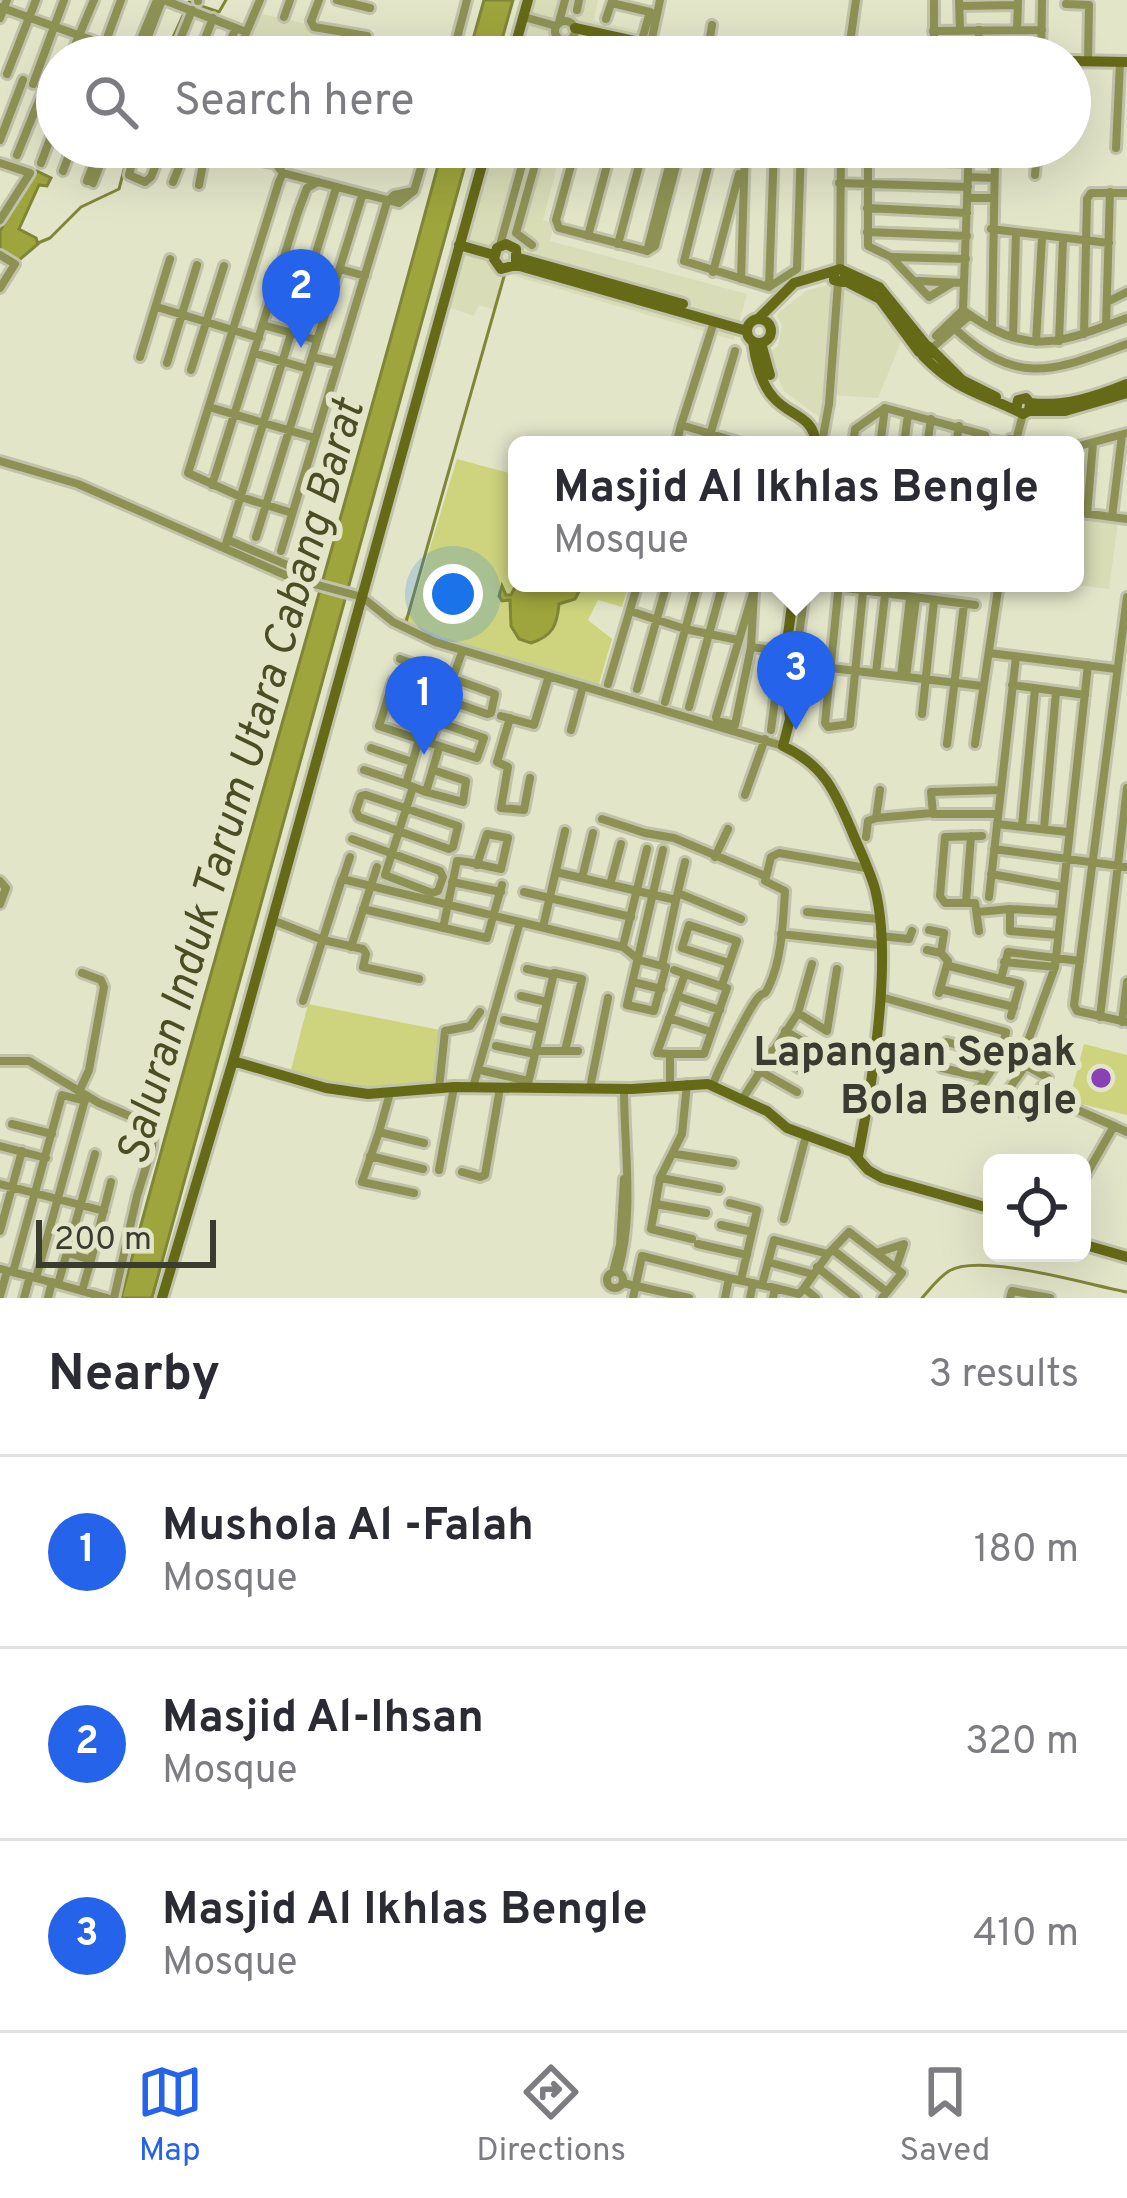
<!DOCTYPE html>
<style>
:root{--surface:#fff;--page:#f7f7f7;--text:#2b2b33;--muted:#7c7c81;--line:#e1e1e2;--accent:#2563eb}
body{margin:0;font-family:Overpass,sans-serif;background:var(--page);color:var(--text)}
.controls{position:absolute;right:36px;bottom:36px;display:grid;overflow:hidden;border-radius:18px;box-shadow:0 12px 48px #0002}
.controls button{width:108px;height:108px;display:grid;place-items:center;padding:0;border:0;border-bottom:3px solid var(--line);background:var(--surface);color:var(--text);font:60px sans-serif}
.scale{position:absolute;left:36px;bottom:30px;width:180px;box-sizing:border-box;padding-left:12px;border:6px solid #3a3c30;border-top:0;font-size:33px;line-height:42px;white-space:nowrap;color:#3a3c30;-webkit-text-stroke:9px #e2e5c8;paint-order:stroke}
.you{position:absolute;left:453px;top:594px;width:42px;height:42px;margin:-30px;border:9px solid #fff;border-radius:50%;background:#1a73e8;box-shadow:0 0 0 18px #1a73e833}
.badge{display:grid;place-items:center;width:78px;height:78px;border-radius:50%;background:var(--accent);color:#fff;font-size:39px;font-weight:700}
.pin{position:absolute;translate:-50% -99px;filter:drop-shadow(0 3px 6px #0008)}
.pin::after{content:'';position:absolute;top:63px;width:42px;height:36px;background:inherit;clip-path:polygon(0 0,100% 0,50% 100%)}
.popup{position:absolute;left:508px;top:436px;width:576px;height:156px;box-sizing:border-box;display:grid;place-content:center;border-radius:18px;background:var(--surface);filter:drop-shadow(0 3px 9px #0005);font-size:39px;white-space:nowrap;color:var(--muted)}
.popup b{font-size:45px;color:var(--text)}
.popup::after{content:'';position:absolute;left:50%;top:100%;margin-left:-24px;border:24px solid transparent;border-top-color:var(--surface)}
.list{margin:0;padding:0;list-style:none}
h2{display:flex;justify-content:space-between;align-items:center;height:156px;margin:0;padding:0 48px;font-size:51px}
h2 small{font-size:39px;font-weight:400;color:var(--muted)}
.list li{display:grid;grid-template-columns:78px 1fr auto;gap:36px;align-items:center;box-sizing:border-box;height:192px;padding:0 48px;border-top:3px solid var(--line)}
.list b{display:block;font-size:45px;white-space:nowrap}
.list p{margin:0;font-size:39px;white-space:nowrap;color:var(--muted)}
.list em{font-size:39px;font-style:normal;color:var(--muted)}
.icon{flex:none;width:66px;height:66px;fill:none;stroke:currentColor;stroke-width:2;stroke-linecap:round;stroke-linejoin:round}
.map{position:relative;flex:none;width:1127px;height:1298px;overflow:hidden}
.search{position:absolute;background:var(--surface);box-shadow:0 12px 48px #0002;left:36px;right:36px;top:36px;height:132px;display:flex;align-items:center;gap:30px;box-sizing:border-box;padding:0 42px;border-radius:66px;color:var(--muted);font-size:45px}
.sheet{height:732px;background:var(--surface)}
nav{display:flex;justify-content:space-around;align-items:center;box-sizing:border-box;height:168px;border-top:3px solid var(--line);background:var(--surface);font-size:33px;color:var(--muted)}
nav a{display:grid;justify-items:center;gap:6px}
nav .on{color:var(--accent)}
.map>svg:first-child{display:block}
</style>
<div class="map">
<svg width="1127" height="1298" viewBox="0 0 1127 1298">
<rect width="100%" height="100%" fill="#e2e5c8"/>
<path fill="#d8dcb7" d="M524,0H598L594,21L640,31L635,57H508Z
M258,13L372,39L371,57H263L265,49L246,40Z
M483,147H562L543,220L554,224L550,241L747,294L734,340L505,273L495,310L479,305L474,316L440,304Z
M828,285L832,292L822,427L818,416L784,391L767,354L778,346L782,326L777,315L781,311L806,291Z
M848,285L874,299L903,337L878,398L832,395L840,288Z
M1075,515L1118,521L1109,589L1060,583H1075Z"/>
<path fill="#cdd47d" d="M457,459L517,475V583H629L622,607L598,600L588,620L612,639L598,687L464,648L400,622L411,610Z
M308,1004L445,1031L437,1082L430,1083V1089L368,1094L290,1074Z
M1084,1044L1127,1055V1115L1069,1101Z"/>
<path fill="#9ea53c" stroke="#808638" stroke-width="3" d="M484,0H513L497,57H468Z
M443,147H470L152,1298H121C225,913 340,532 443,147Z
M37,171L51,178L47,186L39,185L19,229L36,238L38,244L18,261L0,251V231Z
M517,583H583V584L575,599L559,604C557,625 553,636 531,643L519,639L511,626L510,600L502,601L499,596L502,586L506,595H511Z"/>
<g fill="none" stroke-linecap="round" stroke-linejoin="round">
<path stroke="#808638" stroke-width="3" d="M164,57L189,2L219,12L226,0
M561,57V55
M38,243L50,238L81,207L119,189L130,147
M406,622L505,273
M922,1298C930,1289 939,1277 949,1271C979,1252 1089,1285 1127,1292"/>
<g stroke="#c0c3aa" stroke-width="14">
<path id="street" d="M164,0L246,32
M319,0L311,21L314,27L367,36
M337,0L370,8
M934,0V57
M959,0L960,30
M198,1V0
M612,3L650,12
M1066,4L1089,5L1088,61
M960,6L1017,5
M0,7L139,57
M577,10L579,0
M284,17L290,0
M524,17L556,26
M0,18L7,0
M606,19L612,1
M555 31a10 10 0 1 1 20 0a10 10 0 1 1-20 0Z
M559,22L565,0
M979,30V57
M1017,30L1018,1
M933,31L1042,30
M907,43L908,57
M134,56L157,0
M70,57L94,0
M100,57L121,0
M140,57L162,0
M173,57L192,10
M198,57L213,18
M223,57L236,28
M249,57L253,46L243,40L260,0
M452,57L467,0
M551,57L556,36
M637,57L650,12
M648,57L660,0
M707,57L712,25
M848,57L856,0
M1041,57L1042,0
M7,74L36,0
M33,84L64,0
M41,87L57,93
M0,140L23,80
M136,147L129,175L145,182L151,177L163,147
M576,147L556,220L559,228L647,251
M713,147L684,261L769,287L797,269L801,147
M773,147L801,150
M868,147V246L891,257L929,297L952,283
M969,147L963,310C1027,358 1060,343 1127,318
M1116,148L1120,63
M206,149L276,164L283,173
M17,155L44,88
M867,158L968,162
M0,163L30,173L0,220
M41,163L57,120
M63,171L72,147
M1035,175L1037,147
M968,177L993,178
M87,181L100,147
M173,182L187,147
M93,183L107,147
M839,183L968,187
M199,185L206,148
M968,198H993
M867,208L967,213
M991,229L1109,243
M867,232L967,236
M588,236L612,147
M618,244L644,147
M500,245L527,147
M532,245L516,233L540,147
M647,251L655,246L681,147
M647,251L674,147
M0,255L15,264L0,288
M892,257L966,259
M340,269L365,276
M840,269L841,147
M713,272L739,174
M741,279L745,147
M918,281L964,283
M769,287L774,147
M1107,302L1127,292
M157,307L259,338
M714,322L681,425L748,445
M263,325L317,340
M992,325L995,157
M1106,326L1110,192
M954,328C1018,388 1053,371 1127,344
M1084,334L1087,199L1091,193H1127
M936,336L963,310
M1013,337L1016,232
M1059,341L1063,240
M1036,342L1042,237
M931,349L970,315
M254,353L308,369
M140,357L170,259
M312,357L338,363
M167,363L197,265
M191,370L224,266
M209,407L315,438
M1010,439L1016,440L1023,414
M822,442L829,404L838,283
M676,445L681,425
M707,445L735,351
M853,445L855,429L885,408L985,435L984,439L1019,445
M880,445L885,408
M904,445L908,414
M927,445L931,419
M956,445L959,426
M1075,447L1127,433
M0,461L78,484L292,578L362,597L393,622L435,642L783,746
M212,485L298,212L307,188L318,182
M1075,512L1127,519
M292,513L241,497L188,473L279,182L283,173L399,203L414,191L427,147
M1087,514L1093,443
M1112,517L1122,435
M256,537L362,196
M228,540L299,570
M225,547L336,188
M281,551L387,202L394,195L413,191
M839,583L825,723L828,727L850,724L863,592
M838,587L975,605
M754,592L751,647L735,725L717,721L716,717L756,583
M1127,597L1074,1005L1077,1011L1127,1022
M630,611L685,629L738,640
M751,647L781,651
M989,653L1116,669
M796,658L806,583
M400,659L495,694L491,713L487,714L393,681L386,704L484,738L477,758L430,743
M831,668L982,686
M876,673L885,595
M901,676L910,598
M906,677L916,599
M608,684L638,583
M1012,685L1085,695
M637,689L667,583
M665,702L698,583
M386,704L379,726L430,743L462,652
M689,707L723,583
M922,714L934,601
M501,716L534,725L549,676
M510,718L497,762L508,767L501,808L524,810L530,778
M571,730L583,686
M771,730L780,660
M419,740L406,784L426,792L439,748
M947,744L964,604
M975,744L999,583
M371,748L412,762
M364,770L406,784
M426,792L463,802L466,781L433,770
M366,795L458,826L453,847L449,849L359,817L356,811L361,796Z
M745,795L765,739
M998,814H933L931,792L1000,790
M876,818L932,813
M602,819L645,833L674,838L765,876
M997,824L1067,832
M1022,826L1035,689
M1044,828L1056,692
M866,837L868,821L876,818L880,790
M352,839L440,871L443,877L438,891L432,893L385,875L413,787
M994,849L1127,867
M715,857L728,829
M556,872L676,900L685,862
M991,874L1063,887
M343,878L350,857
M582,878L593,833
M0,881L6,888L0,904
M452,882L501,892
M610,885L621,844
M524,892L631,917
M678,893L741,919
M989,897L1016,657
M966,902L971,836
M363,909L487,938L502,885
M807,912L877,919
M978,912L1010,909
M272,920L323,940L363,949L366,954L363,967L419,979
M520,922L623,947L639,960L662,966L676,900
M543,927L565,831
M443,928L457,861C471,861 487,867 501,869L508,838L487,834L477,865
M929,930L944,933L941,953
M979,931L975,903H945L940,896L945,837L982,836
M781,934L879,945
M1057,935L1010,931V909L1059,912
M880,936L909,939L912,931
M623,946L647,849
M351,947L377,867
M927,950L941,953L948,961L939,993
M1004,962L1055,967
M662,966L666,967L654,1011L627,1005L663,850
M949,966L1020,984L1011,1016
M527,969L554,975
M1001,979L1008,952L1080,961
M633,982L661,989
M722,985L737,941L689,925L682,948L729,963
M940,989L1014,1007
M521,996L547,1002
M677,996L720,1010
M881,997L1006,1032L1000,1057L947,1042
M303,1001L342,879L520,922L473,1087
M798,1013L827,1031L837,969
M1100,1017L1127,788
M669,1018L711,1032
M504,1020L541,1028
M1122,1022L1127,982
M785,1031L821,1052
M496,1046L535,1054
M565,1051H578
M772,1051L799,1068
M1001,1051L1048,1078L1023,1113
M1024,1052L1055,967L1088,665
M670,1054H704L727,988L685,974
M0,1061H29L99,1103L153,1126L152,1148L137,1196L114,1298
M942,1068L985,1078
M758,1070L797,1092
M484,1071L528,1081
M687,1084L682,1134L660,1178L651,1229L692,1239
M670,1085V1054L657,1053L685,974L674,970
M713,1085C716,1073 749,1009 757,999C765,989 763,999 769,986C782,959 783,921 785,891L765,881L771,857L779,853L866,868
M439,1088L445,1031L470,1026L480,1012
M527,1088L554,973L582,979L565,1051H536
M590,1088L608,998
M79,1092L89,1070L104,987L101,980L82,973
M977,1092L1000,1057
M390,1093L379,1132L424,1143
M86,1096L36,1278L107,1298
M743,1098L798,1013L812,964
M1002,1099L1026,1065
M1055,1100L1114,1126
M12,1124L52,1134
M379,1132L362,1182L414,1193
M0,1146L46,1158
M676,1154L733,1163
M370,1156L423,1169
M439,1170L454,1087
M462,1172L480,1177L485,1175L500,1088
M661,1178L719,1189
M1082,1182L1114,1126L1127,1132
M0,1184L104,1211
M730,1203L757,1210L741,1280
M656,1204L706,1213
M784,1219L806,1136
M721,1225L752,1232
M0,1231L22,1151
M698,1244L747,1255
M833,1250L887,1292
M68,1253L91,1260L111,1182
M876,1253L904,1244L896,1268
M828,1254L849,1232L902,1273L882,1298
M768,1262L812,1274
M817,1267L856,1298
M0,1269L36,1278
M607 1280a8 8 0 1 1 16 0a8 8 0 1 1-16 0Z
M13,1272L62,1095L85,1101
M613,1272L620,1245L624,1179
M618,1272C635,1213 624,1150 624,1089
M623,1283L689,1298
M58,1284L95,1154
M762,1285L774,1240L828,1254L804,1288
M775,1288L799,1294L804,1288L816,1298
M82,1291L91,1260
M0,1296L7,1271
M24,1298L30,1276
M48,1298L52,1282
M633,1298L642,1256L729,1278
M725,1298L729,1278L775,1288L773,1298
M750,1298L753,1283
M1010,1298L1012,1291L1050,1298"/>
</g>
<g stroke="#c0c3aa" stroke-width="16">
<path id="secondary" d="M575,28L707,57
M512,57L528,0
M1070,61L1127,62
M459,245L494,255
M519,258L683,304
M516,265V249L506,244L497,248L494,259L501,269L516,265L747,331
M846,272L843,282L834,280V271L840,269L879,287L926,345
M845,281L880,299L919,352
M747 331a12 12 0 1 1 24 0a12 12 0 1 1-24 0Z
M758,319L794,283L834,271
M753,342C755,359 761,384 773,397C789,417 814,414 816,445
M761,343L770,375
M931,352L925,357L919,350L928,346L962,380L996,397
M923,356C959,393 982,393 1023,414L1029,411L1030,403L1026,398L1018,400L1016,410
M1030,403C1065,407 1095,397 1127,384
M1029,411H1065L1127,393
M795,583L784,664L790,719L783,746C823,765 834,789 851,829C859,849 869,868 875,889C893,959 872,1085 858,1156
M233,1061L326,1088L368,1094L454,1087L632,1089L708,1084L767,1111L787,1128L852,1152L868,1170L882,1178L992,1209
M1082,1244L1127,1257
M162,1298L233,1061L487,147"/>
</g>
<use href="#street" stroke="#8d9254" stroke-width="8"/>
<use href="#secondary" stroke="#656a17" stroke-width="10"/>
</g>
<circle fill="#8842b5" stroke="#e2e5c8" stroke-width="4.5" cx="1101" cy="1078" r="12"/>
<g text-anchor="middle" dominant-baseline="central" stroke-width="12" stroke-linejoin="round" paint-order="stroke">
<g font-size="42" font-weight="bold" fill="#3a3c30" stroke="#e2e5c8" text-anchor="end">
<text x="1077" y="1054">Lapangan Sepak<tspan x="1077" dy="48">Bola Bengle</tspan></text>
</g>
<g font-size="45" font-style="italic" fill="#4b4e24" stroke="#e2e5c8">
<text transform="translate(243 783) rotate(-74)">Saluran Induk Tarum Utara Cabang Barat</text>
</g>
</g>
</svg>
<div class="controls">
<button><svg class="icon" aria-label="locate" viewBox="0 0 24 24"><circle cx="12" cy="12" r="6"/><path d="M12 2v4M12 18v4M2 12h4M18 12h4"/></svg></button>
</div>
<div class="scale">200 m</div>
<div class="you"></div>
<div class="pin badge" style="left:424px;top:755px">1</div>
<div class="pin badge" style="left:301px;top:348px">2</div>
<div class="pin badge" style="left:796px;top:730px">3</div>
<div class="popup"><b>Masjid Al Ikhlas Bengle</b>Mosque</div>
<div class="search"><svg class="icon" aria-label="search" viewBox="0 0 24 24"><circle cx="10" cy="10" r="6"/><path d="M15 15l6 6"/></svg>Search here</div>
</div>
<section class="sheet">
<h2>Nearby<small>3 results</small></h2>
<ul class="list">
<li><span class="badge">1</span><div><b>Mushola Al -Falah</b><p>Mosque</p></div><em>180 m</em></li>
<li><span class="badge">2</span><div><b>Masjid Al-Ihsan</b><p>Mosque</p></div><em>320 m</em></li>
<li><span class="badge">3</span><div><b>Masjid Al Ikhlas Bengle</b><p>Mosque</p></div><em>410 m</em></li>
</ul>
</section>
<nav>
<a class="on"><svg class="icon" aria-label="map" viewBox="0 0 24 24"><path d="M3 6l6-2 6 2 6-2v14l-6 2-6-2-6 2zM9 4v14M15 6v14"/></svg>Map</a>
<a><svg class="icon" aria-label="directions" viewBox="0 0 24 24"><path d="M12 3l9 9-9 9-9-9zM9 14v-3h6M13 9l2 2-2 2"/></svg>Directions</a>
<a><svg class="icon" aria-label="saved" viewBox="0 0 24 24"><path d="M7 4h10v16l-5-4-5 4z"/></svg>Saved</a>
</nav>
